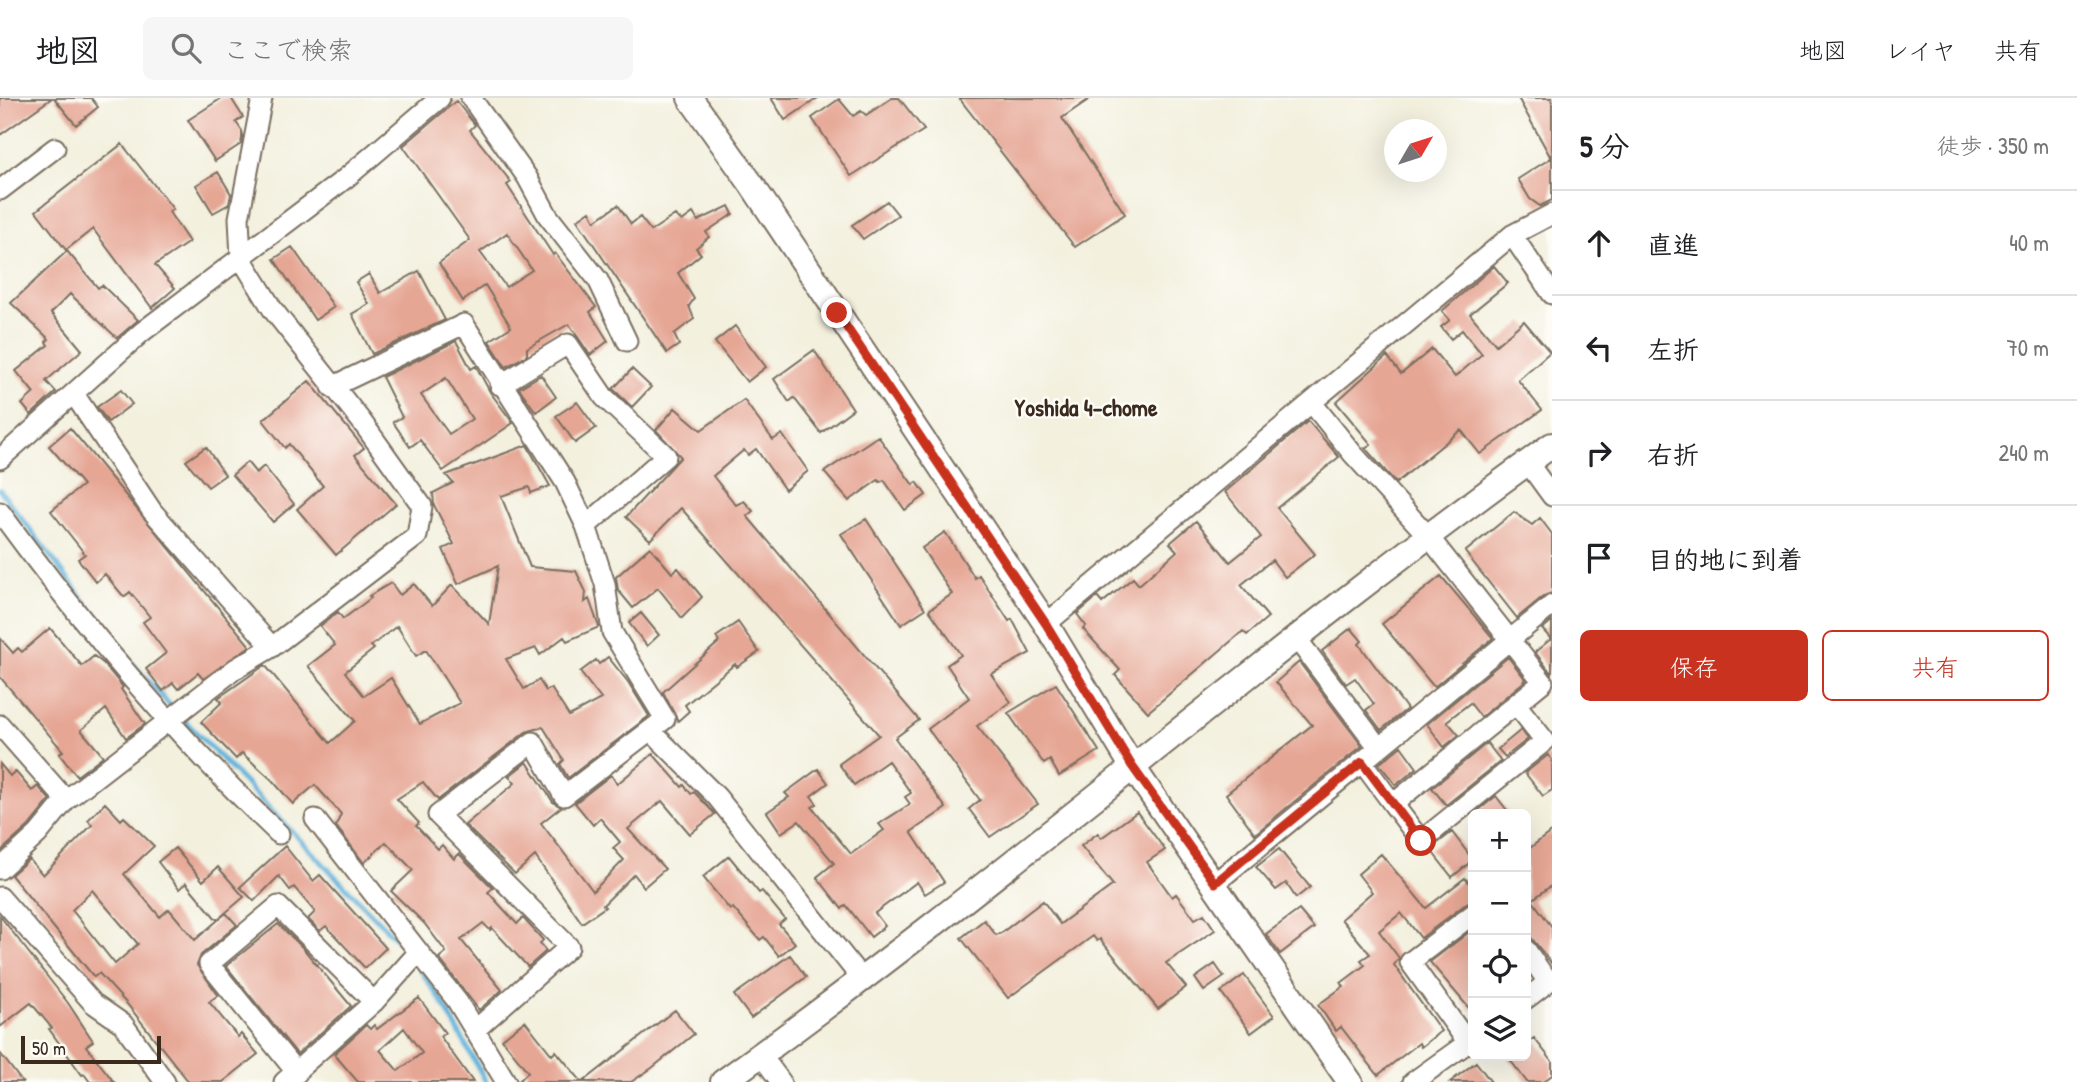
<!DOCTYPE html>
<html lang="ja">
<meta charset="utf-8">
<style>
:root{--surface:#fff;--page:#f6f6f6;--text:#202124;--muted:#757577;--line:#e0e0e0;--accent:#c8321e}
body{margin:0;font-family:"Patrick Hand","Klee One",sans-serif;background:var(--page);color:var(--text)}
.controls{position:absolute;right:21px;bottom:21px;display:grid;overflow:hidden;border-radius:10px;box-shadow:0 7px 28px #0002}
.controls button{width:63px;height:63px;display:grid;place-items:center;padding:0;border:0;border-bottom:2px solid var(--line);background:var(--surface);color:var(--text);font:35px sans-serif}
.compass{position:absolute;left:1384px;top:21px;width:63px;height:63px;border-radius:50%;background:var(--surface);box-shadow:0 7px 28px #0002;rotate:51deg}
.scale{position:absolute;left:21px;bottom:18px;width:140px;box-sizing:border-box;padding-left:7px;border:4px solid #3b2a1e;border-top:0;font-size:19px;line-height:24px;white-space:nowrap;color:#3b2a1e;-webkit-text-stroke:5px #fdfcf7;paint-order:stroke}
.stop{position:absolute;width:21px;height:21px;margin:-16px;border:5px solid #c8321e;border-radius:50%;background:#fff}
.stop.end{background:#c8321e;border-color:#fff;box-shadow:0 2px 7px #0008}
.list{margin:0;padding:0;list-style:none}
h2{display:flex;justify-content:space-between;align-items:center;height:91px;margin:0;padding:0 28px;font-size:30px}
h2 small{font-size:23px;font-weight:400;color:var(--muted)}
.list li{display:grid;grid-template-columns:46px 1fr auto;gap:21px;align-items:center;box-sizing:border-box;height:105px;padding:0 28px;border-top:2px solid var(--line)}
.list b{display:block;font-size:26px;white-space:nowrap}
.list em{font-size:23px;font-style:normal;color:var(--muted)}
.actions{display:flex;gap:14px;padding:21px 28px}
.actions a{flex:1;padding:16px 0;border:2px solid var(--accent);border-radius:10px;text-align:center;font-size:24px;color:var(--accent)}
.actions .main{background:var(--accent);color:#fff}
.icon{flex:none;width:38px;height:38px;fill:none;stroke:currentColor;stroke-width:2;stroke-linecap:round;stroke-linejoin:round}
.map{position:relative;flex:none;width:1552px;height:984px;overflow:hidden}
header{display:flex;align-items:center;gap:42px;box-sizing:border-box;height:98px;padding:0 35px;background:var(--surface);border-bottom:2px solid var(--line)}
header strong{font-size:33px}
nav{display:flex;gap:38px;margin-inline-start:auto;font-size:24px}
.search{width:490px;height:63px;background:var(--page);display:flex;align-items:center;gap:18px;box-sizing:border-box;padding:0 24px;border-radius:10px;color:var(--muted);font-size:26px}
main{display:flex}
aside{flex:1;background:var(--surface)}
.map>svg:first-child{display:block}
</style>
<header>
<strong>地図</strong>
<div class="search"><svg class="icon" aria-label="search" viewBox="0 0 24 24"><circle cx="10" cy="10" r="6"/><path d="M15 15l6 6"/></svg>ここで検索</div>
<nav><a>地図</a><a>レイヤ</a><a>共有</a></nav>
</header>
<main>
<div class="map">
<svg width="1552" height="984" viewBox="0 0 1552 984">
<rect width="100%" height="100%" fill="#fdfcf7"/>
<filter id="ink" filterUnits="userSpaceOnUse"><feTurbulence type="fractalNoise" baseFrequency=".0143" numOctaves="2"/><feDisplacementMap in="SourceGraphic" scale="14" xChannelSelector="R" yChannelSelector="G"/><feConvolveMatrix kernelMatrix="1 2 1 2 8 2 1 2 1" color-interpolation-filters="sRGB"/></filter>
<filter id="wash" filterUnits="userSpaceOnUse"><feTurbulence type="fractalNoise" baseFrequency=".00686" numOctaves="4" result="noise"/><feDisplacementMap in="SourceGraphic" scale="28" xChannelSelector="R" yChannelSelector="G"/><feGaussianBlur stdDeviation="1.57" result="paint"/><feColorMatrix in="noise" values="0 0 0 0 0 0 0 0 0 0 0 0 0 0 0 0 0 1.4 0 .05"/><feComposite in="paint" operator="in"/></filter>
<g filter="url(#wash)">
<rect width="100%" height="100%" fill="#f3f0de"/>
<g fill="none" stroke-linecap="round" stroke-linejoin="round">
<path stroke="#61b3dc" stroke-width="5" d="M0,392L132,565L174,612
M181,619L399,844
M418,869L443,905L486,984"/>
</g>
<g id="blocks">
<path fill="#e6a694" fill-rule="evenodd" d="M0,0H52L0,37Z
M54,0H91L98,9L76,27Z
M222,0H231L243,19L236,24L242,33V40L241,46L215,63L188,22Z
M771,0H818L785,22Z
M892,0H899L924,32L851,78L812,20L839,1L853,18L861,13L866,17Z
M959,0H1091L1062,20L1125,116L1075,149Z
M1518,0H1552V102L1540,108L1530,101L1518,81L1551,60Z
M456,3L475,27L470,32L511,84L507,87L553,157L555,155L596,209L590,214L608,243L590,257L569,226L527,250V257L506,269L489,243L511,229L485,187L463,203L439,165L470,142L403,48ZM507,135L532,172L506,189L480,154Z
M122,46L173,111L169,114L189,144L155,167L175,190L152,210L93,131L66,152L36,113Z
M218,74L231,96L229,106L213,115L196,87Z
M887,103L898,117L863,141L852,127Z
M618,107L631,126L640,119L651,133L675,117L682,123L693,115L698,123L729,108L733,116L706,134L709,139L696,150L701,156L678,175L694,201L689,208L694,221L674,236L679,247L667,255L577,122L590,113L595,123Z
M292,149L334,209L315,222L274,161Z
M67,153L98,190L102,187L138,222L117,240L70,196L51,215L82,252L46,283L56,294L31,317L22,306L34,295L16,273L48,247L46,244L49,241L11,205Z
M1494,168L1508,185L1470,216L1496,247L1524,223L1550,254L1518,282L1542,312L1480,356L1461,332L1396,385L1365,350L1371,346L1336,304L1387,258L1401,276L1432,251L1455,279L1482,256L1462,232L1451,241L1441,229L1450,222L1442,213Z
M419,173L445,222L372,256L352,216L369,206L356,184L369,176L380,195Z
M735,228L766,269L747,284L715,244Z
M456,243L471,271L476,268L490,294L513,325L443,373L420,342L410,349L393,324L402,319L382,279ZM446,280L472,321L449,336L421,297Z
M814,252L853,311L821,335L794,300L789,304L774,281Z
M632,271L651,289L632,309L613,291Z
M541,277L556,299L536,314L519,290Z
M309,283L364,350L355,357L396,406L336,457L297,411L323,388L289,346L285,350L263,322Z
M121,292L132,306L108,324L97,309Z
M744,302L773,342L782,336L808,373L785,392L756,351L748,357L744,352L713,378L736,407L744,403L753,413L747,418L919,622L895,640L946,710L911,734L944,784L925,796L917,784L875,815L885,828L871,839L846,807L842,811L817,779L834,765L799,723L781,735L767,714L789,699L785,695L818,671L828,685L811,698L817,706L812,709L851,756L884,732L879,726L910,706L905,699L911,695L888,663L854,687L839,666L879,637L681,410L650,442L626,419L681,359L656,332L675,310L701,332Z
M577,304L596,330L575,345L556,318Z
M1308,323L1339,359L1277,410L1315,456L1285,479L1272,462L1241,487L1268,519L1247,537L1243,533L1148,614L1115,577L1120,572L1083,531L1086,528L1077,516L1097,499L1102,505L1133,480L1139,487L1177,453L1170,445L1196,423L1230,464L1261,439L1225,394Z
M70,330L250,548L203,581L198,575L178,591L173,585L163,593L146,571L166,555L143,524L150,519L130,494L124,499L105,476L96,484L78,461L85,456L51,413L83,387L49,348Z
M878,338L913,387L917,384L926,397L905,412L884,382L880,384L878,382L849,403L824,374Z
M527,347L550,388L531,395L529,389L501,398L530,469L576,473L586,494L585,504L589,501L599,529L567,543L564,539L540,557L536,550L506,561L524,591L539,582L546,593L551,590L569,618L601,601L580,574L596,562L599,566L608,559L628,584L649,618L568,680L560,666L564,662L543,629L526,634L438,702L423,684L397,701L419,725L416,728L438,751L442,747L454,761L459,756L493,790L488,794L517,826L523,820L543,842L540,846L546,853L528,869L492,830L490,832L483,825L461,842L502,892L479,912L439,860L446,854L424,825L391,793L413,772L386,744L364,765L336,728L341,716L315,687L293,706L272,682L242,655L236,661L201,624L222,604L218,600L265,567L330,645L355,623L308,568L335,547L320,528L338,514L343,521L371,500L369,498L391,485L400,497L414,486L432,508L452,487L489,526L498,468L458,486L443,451L454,446L434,407L433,395L453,385L446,377ZM397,528L416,558L426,552L460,605L420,626L391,580L364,598L345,574L374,551L371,548Z
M206,349L225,377L208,389L186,363Z
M247,364L256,375L264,368L294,406L273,424L232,377Z
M1514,414L1532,427L1540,420L1552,436V495L1544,498L1517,520L1465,454Z
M866,421L925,511L901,527L841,436Z
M945,434L975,480L979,477L1009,523L1012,521L1030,555L991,576L1011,604L977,628L1038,706L990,739L969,711L980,702L928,631L969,600L947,567L961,557L929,512L952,496L922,450Z
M650,449L672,475L678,470L702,499L682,520L658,490L633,510L618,492L616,479Z
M1441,478L1493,540L1434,589L1382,526Z
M641,515L659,537L647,548L629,525Z
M1552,523V576L1535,554L1551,541L1542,531Z
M738,524L759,554L737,569L735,566L685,607L689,613L678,623L663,594L719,544L716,539Z
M50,530L82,568L94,558L104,566L123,589L121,591L145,626L126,640L106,611L81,632L103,658L77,678L59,656L63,653L0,579V540L13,555L18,550L22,554Z
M1351,530L1362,543L1359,546L1407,611L1381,632L1366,612L1374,606L1355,580L1346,586L1322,553Z
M1508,559L1526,582L1481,619L1470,605L1447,623L1459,637L1444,649L1427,626Z
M1299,564L1362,648L1255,736L1226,696L1312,627L1276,584Z
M1056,586L1099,653L1059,678L1050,662L1044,666L1008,615Z
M1521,632L1528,641L1505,659L1498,651Z
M1487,645L1501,663L1446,707L1432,690Z
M1401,648L1417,670L1396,687L1379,666Z
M653,656L682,689L684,687L691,696L694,694L715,716L690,736L662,703L628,731L665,771L644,789L634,776L603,807L605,809L582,825L535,758L515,776L465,727L515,685L509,678L527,664L553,704L561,709L541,725L593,793L624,762L613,750L620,744L600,720L593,727L575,705L611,677L617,686Z
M1548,657L1552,662V692L1543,698L1525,675Z
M0,666L10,678L15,673L32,693L38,688L50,702L29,728L0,754Z
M1496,698L1510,716H1474Z
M105,705L121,722L124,719L154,748L124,776L160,819L169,811L195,842L226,815L237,827L201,857L197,867L218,897L209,904L238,939L241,936L258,956L223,984H189L127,906L99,875L94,879L11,777L29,761L43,777L92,727L88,722ZM92,792L138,846L115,866L72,812Z
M1137,714L1165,752L1147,764L1172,799L1176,796L1195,821L1204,816L1215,832L1166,865L1186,889L1158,911L1100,841L1097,843L1093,838L1008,900L961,840L984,822L996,837L1001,835L1043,803L1060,826L1113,787L1081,748L1098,735L1101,740Z
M1552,733V787L1532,802L1552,829V866L1526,833V753Z
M1452,734L1473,762L1452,779L1430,751Z
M285,748L313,783L320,777L386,850L365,870L326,828L320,833L308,821L315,814L294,789L290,792L279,778L254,803L240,789Z
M175,750L203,783L218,769L244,799L217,822L186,785L179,791L158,764Z
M1279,751L1310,789L1296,800L1286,785L1276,792L1256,769Z
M1381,756L1426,810L1465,780L1473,790V804L1466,806L1421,840L1401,815L1379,833L1399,860L1394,867L1441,933L1421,949L1419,945L1378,977L1341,929L1336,933L1318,907L1344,888L1341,885L1365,867L1361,862L1370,856L1341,821L1372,794L1358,776Z
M729,758L759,795L762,793L785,821L779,826L795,845L779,858L764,839L760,842L733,810L730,812L703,779Z
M1299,812L1314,830L1280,856L1266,836Z
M0,818L68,905L93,943L86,948L114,984H90L84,976L82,977L49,931L52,930L31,905L0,929Z
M278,826L302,849L351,908L297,956L226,868Z
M1473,831V915L1430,864Z
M790,857L806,879L751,920L734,897Z
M1215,866L1224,879L1204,893L1195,880Z
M1244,877L1274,918L1251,935L1221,894Z
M419,900L445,935L440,938L473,984H358L334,956L366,927L370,931L374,927L377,931ZM404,930L422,955L398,973L380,952Z
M675,912L694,936L652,970L631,984H583Z
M525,923L552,957L556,953L582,984H518L528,974L502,941Z
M1534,940L1552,963V977L1543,984H1527L1507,958H1526V946Z
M0,955L22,984H0Z
M1476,964L1491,984H1450Z"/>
</g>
</g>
<g filter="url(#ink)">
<use href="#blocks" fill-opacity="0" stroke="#7b6f61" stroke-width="2"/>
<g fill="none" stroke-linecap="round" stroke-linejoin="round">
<g stroke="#7b6f61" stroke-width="23">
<path id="minor" d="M471,0L527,79L548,118L598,182L627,243
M0,92L55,50
M1512,137L1552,196
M500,287L568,246L604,299L666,358L586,428
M332,289L464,226L565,384L586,428L605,486L612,534L665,621L564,698L533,644L438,717L569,849L475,932
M74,296L152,413L272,549
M0,361L142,234L346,80L440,0
M1528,365L1552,398
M0,414C84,529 176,638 279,736
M1046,526L1512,137L1552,116
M1297,541L1379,650
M0,627L66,702
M652,634L717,699L861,880
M1362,664L1552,507
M1393,706L1421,743L1545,643L1516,606
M315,721L457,903L506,984
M0,771L38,736L66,702L235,571L272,549L417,438L422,408L362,324L273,212L241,160L239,120L262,0
M1215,785L1362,664L1393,706L1543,584L1429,439L1353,356L1312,305
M0,799L93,905L123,926L165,984
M1526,852L1548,884
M1526,901L1552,881
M1468,945L1410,864L1473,816
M761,957L781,984
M297,975L209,866L278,808L374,904
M284,984L374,904L417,856
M1413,984L1473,941"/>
</g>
<g stroke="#7b6f61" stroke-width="28">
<path id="tertiary" d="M690,0L752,87L1046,526L1132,668L1350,984
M723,984C1006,781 1269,550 1552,347"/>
</g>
<use href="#minor" stroke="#fff" stroke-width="19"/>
<use href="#tertiary" stroke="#fff" stroke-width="24"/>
</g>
</g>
<g fill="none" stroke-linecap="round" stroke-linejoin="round" filter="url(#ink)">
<path stroke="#c8321e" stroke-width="9" d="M837,215L1046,526L1132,668L1215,785L1362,664L1421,743"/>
</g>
<g text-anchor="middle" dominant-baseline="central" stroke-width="5" stroke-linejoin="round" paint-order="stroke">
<g font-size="24" font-weight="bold" fill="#3b2a1e" stroke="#fdfcf7">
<text x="1086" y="309">Yoshida 4-chome</text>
</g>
</g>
</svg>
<div class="controls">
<button>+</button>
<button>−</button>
<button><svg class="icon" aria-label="locate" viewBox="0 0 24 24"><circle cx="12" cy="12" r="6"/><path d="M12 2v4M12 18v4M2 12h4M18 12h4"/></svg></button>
<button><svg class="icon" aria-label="layers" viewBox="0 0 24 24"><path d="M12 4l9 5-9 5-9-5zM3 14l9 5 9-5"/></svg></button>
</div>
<svg class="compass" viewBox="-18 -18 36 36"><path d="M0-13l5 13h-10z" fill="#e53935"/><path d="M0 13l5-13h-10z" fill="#757577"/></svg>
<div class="scale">50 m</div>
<div class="stop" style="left:1421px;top:743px"></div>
<div class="stop end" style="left:837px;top:215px"></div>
</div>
<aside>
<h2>5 分<small>徒歩 · 350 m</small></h2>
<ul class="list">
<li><svg class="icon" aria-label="ahead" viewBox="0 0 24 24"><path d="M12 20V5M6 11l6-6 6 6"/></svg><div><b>直進</b></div><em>40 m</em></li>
<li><svg class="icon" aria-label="left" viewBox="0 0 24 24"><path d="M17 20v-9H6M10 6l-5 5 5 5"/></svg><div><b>左折</b></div><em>70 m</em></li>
<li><svg class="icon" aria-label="right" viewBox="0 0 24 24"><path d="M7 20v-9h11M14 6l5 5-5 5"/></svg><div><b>右折</b></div><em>240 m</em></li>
<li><svg class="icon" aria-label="arrive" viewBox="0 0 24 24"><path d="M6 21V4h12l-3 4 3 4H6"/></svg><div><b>目的地に到着</b></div></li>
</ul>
<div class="actions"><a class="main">保存</a><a>共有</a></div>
</aside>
</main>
